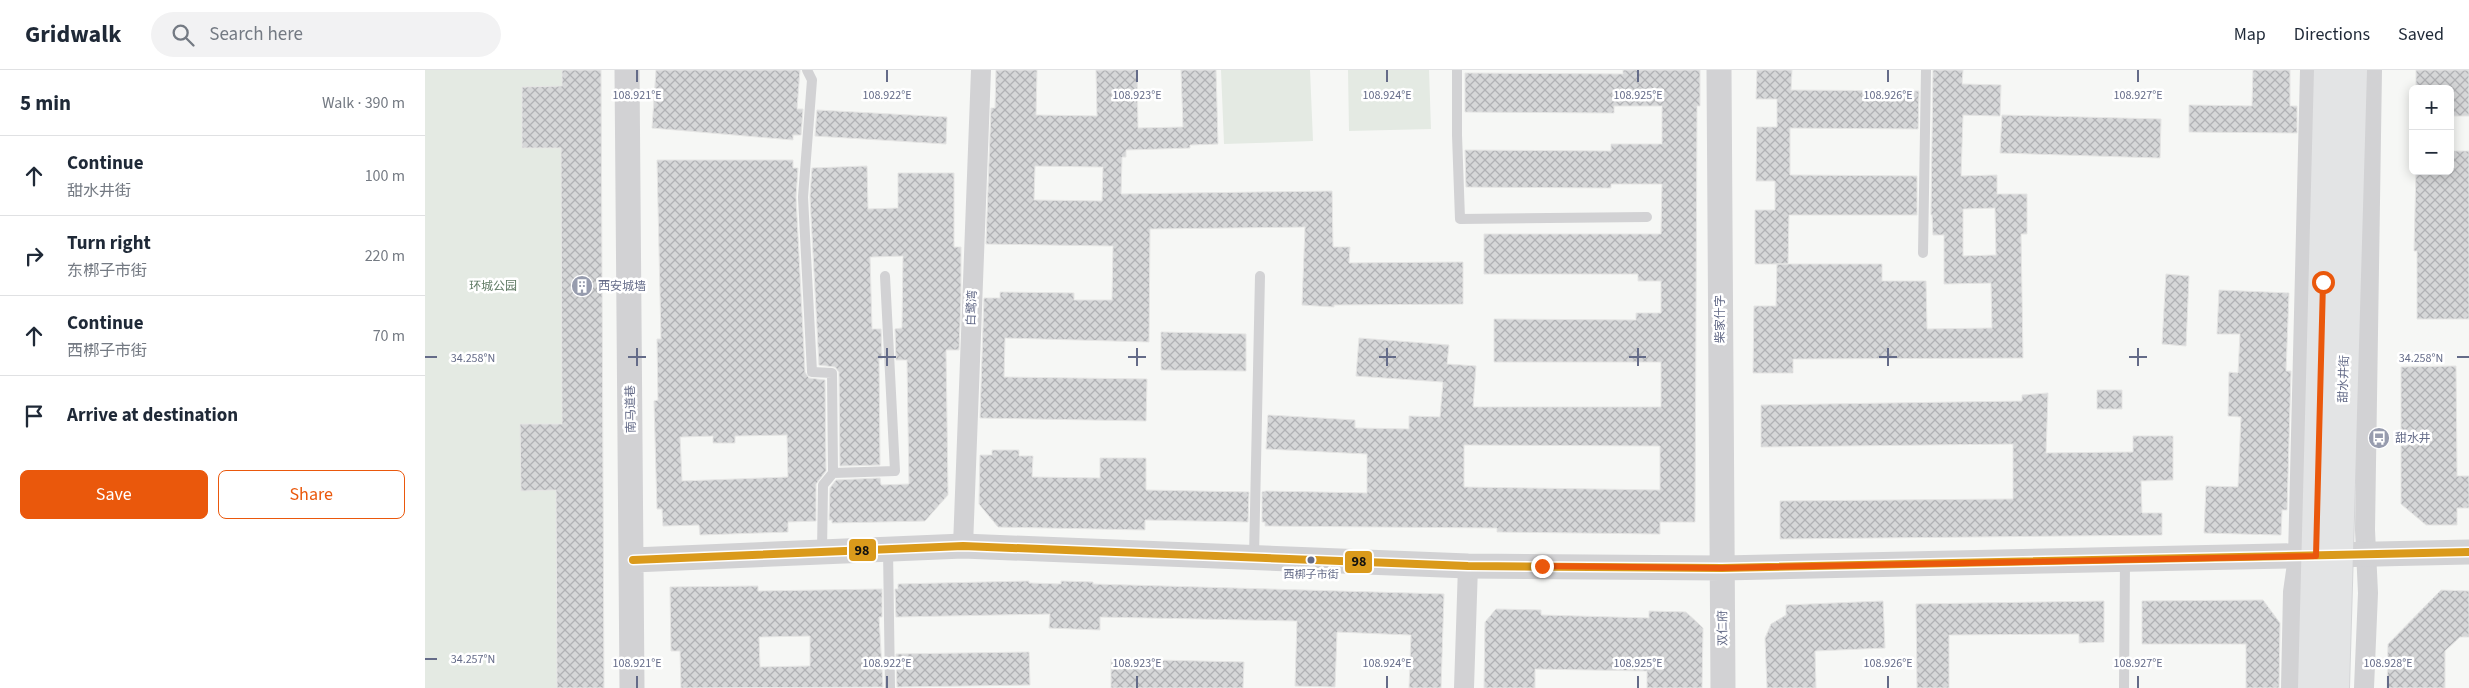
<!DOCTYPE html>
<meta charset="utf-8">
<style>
:root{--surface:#fff;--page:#f2f2f3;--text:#1f2937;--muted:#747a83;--line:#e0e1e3;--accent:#ea580c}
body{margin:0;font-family:"Source Sans 3","Noto Sans SC",sans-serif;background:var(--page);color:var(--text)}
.controls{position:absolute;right:15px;top:15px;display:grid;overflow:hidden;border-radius:8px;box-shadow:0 2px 12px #0003}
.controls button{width:45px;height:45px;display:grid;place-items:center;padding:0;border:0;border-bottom:1px solid var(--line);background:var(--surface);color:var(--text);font:25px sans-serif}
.stop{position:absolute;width:15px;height:15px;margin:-11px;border:4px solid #ea580c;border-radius:50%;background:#fff}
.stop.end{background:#ea580c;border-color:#fff;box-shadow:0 1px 5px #0008}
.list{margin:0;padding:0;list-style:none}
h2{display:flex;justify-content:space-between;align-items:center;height:65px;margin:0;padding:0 20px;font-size:21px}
h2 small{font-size:16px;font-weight:400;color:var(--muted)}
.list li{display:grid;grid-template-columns:32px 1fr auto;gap:15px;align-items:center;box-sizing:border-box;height:80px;padding:0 20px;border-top:1px solid var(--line)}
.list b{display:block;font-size:19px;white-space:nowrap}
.list p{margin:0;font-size:16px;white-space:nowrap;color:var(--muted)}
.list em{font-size:16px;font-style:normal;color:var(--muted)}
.actions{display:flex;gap:10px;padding:15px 20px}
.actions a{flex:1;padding:11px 0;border:1px solid var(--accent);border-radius:8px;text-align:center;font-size:18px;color:var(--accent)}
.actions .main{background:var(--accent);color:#fff}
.icon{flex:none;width:28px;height:28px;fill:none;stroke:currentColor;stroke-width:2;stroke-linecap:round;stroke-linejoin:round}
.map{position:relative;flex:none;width:2044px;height:618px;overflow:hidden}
header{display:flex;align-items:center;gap:30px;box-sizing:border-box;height:70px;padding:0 25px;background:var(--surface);border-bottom:1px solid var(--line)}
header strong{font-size:24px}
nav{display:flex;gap:28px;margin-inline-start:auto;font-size:18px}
.search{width:350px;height:45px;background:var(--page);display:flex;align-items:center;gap:12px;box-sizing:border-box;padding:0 18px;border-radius:28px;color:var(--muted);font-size:19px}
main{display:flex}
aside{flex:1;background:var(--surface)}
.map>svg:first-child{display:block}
</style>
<header>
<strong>Gridwalk</strong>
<div class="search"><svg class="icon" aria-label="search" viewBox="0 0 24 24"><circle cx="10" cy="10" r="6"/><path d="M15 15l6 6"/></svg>Search here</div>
<nav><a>Map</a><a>Directions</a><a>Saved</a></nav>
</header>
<main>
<aside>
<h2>5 min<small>Walk · 390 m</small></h2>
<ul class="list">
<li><svg class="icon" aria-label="ahead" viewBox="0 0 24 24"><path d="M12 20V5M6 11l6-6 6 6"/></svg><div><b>Continue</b><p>甜水井街</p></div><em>100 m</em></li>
<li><svg class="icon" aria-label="right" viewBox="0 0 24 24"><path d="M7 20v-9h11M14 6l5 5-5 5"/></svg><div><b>Turn right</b><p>东梆子市街</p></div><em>220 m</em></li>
<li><svg class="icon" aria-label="ahead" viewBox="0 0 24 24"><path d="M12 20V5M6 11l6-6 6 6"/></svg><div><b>Continue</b><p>西梆子市街</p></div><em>70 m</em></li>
<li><svg class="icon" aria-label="arrive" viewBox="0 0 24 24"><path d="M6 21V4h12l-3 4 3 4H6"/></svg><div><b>Arrive at destination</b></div></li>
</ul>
<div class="actions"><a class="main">Save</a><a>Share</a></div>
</aside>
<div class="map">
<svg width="2044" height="618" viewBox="0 0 2044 618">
<defs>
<pattern id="building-cross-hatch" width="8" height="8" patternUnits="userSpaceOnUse" patternTransform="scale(1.25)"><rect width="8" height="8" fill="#d6d7d8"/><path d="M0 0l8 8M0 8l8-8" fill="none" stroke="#b1b2b5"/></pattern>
</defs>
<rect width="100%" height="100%" fill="#f6f7f5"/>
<path fill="#e4eae3" d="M0,0H137V16L97,17L98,78H136L137,354H95L96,420H131L132,618H0Z
M796,0H885L888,71L799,74Z
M923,0H1004L1006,59L924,61Z"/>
<path fill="url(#building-cross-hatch)" stroke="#e6e6e5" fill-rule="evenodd" d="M137,0H176L179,618H132L131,420L96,421L95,354H137L136,78H97V17L137,16Z
M231,0H375L372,39H378L376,65H368V70L227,58Z
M571,0H612L611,45L672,46L671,0H712L713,58L758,57L756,0H791L793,74L765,75V78L701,80V87H697L696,124L907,121L908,177H925L924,193L1038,192V234L909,235V237L877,235L880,157L725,159L724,272L580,268L579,307L722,309L721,351L555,348L559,228H575V222L649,223V230H687L688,176L561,174L566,38H570ZM610,96L678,97L677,131L609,130Z
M1198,0H1275V36H1272L1270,452H1235V464L1072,462V458L840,456V452H837V422L841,421L942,423V384L841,379L843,345L930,350V358L984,359V346L1015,347L1018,312L931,306L934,268L1024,275L1022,294L1051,296L1048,337H1236V292H1069V249L1211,250V243H1236V211H1213V204H1059V164H1236L1237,114H1186V118L1041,117L1040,80L1186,81V74H1237V36H1189V43L1040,42V3L1198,4ZM1039,375L1235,376V420L1039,417Z
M1332,0H1367L1366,20L1494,21L1493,59L1365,58V105L1492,106V145H1364L1363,194H1330V140H1350V111H1331L1332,57H1352V29H1331Z
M1508,0H1538L1537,14L1576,15L1575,46L1538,45L1536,106L1572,105V124H1602V164H1596L1598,288L1368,289V303H1328L1329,236H1351L1352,194H1457V211H1501L1502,259L1567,258L1566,213L1519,214V165H1508L1507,145H1506ZM1570,138L1571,185L1538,186V139Z
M1828,0H1865V36H1872V63L1764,62V35L1827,36Z
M1991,0H2044V46H2025V19H1991Z
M392,40L522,47L521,74L390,66Z
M1577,45L1736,49L1735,88L1575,83Z
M2025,81H2044V249H1992V181H1989L1991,101H2025Z
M232,90H368V98H373L371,127L380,302L384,308L400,310L401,401L391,414V451L363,452V462L275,465L274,455L238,456L237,439H232L229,331L233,330L232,269H236ZM362,365L363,407L257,411L255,367L288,366V373H310V366Z
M442,96L443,139L473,138V103H529V177H536V228L534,280H521L523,425L500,451L407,453V450H404L405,418L411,410L455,408L456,415L484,414L482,290H471L470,259L477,258L478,186L445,187L447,259H456L457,289H454L455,395L415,396L414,302L410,297L394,295L385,127L387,98Z
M1741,204L1764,206L1761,276L1737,274Z
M1794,220L1864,223L1861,301H1866L1862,440H1857L1856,465L1779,463L1781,416L1813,417L1816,347L1803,346L1804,302L1813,303L1815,264H1792Z
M736,262L821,264V301L736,300Z
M2031,296L2032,406H2044V438H2032V455H2001L1976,434V297Z
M1672,320H1697V339H1672Z
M1623,323L1621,383L1708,382V366H1748V410L1716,411L1717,443H1737V465L1355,469V431L1588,429V374L1336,377V335L1597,331V325Z
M567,380H594V386H608L607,407L675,408V388H721V420L824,422L823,452L720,450V460L573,457L554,434L555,385H567Z
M604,511V513L636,514V511L668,512V514L1019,524L1016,618H984L986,565L912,562L910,617L870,616L872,551L675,547V560L624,558L625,544L471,547L470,519H473V514Z
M333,516V521L457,519V547H454L458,617L256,618L255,581H246L245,517ZM385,566V596L335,597L334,567Z
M2016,520L2044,521V567H2035L2020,581V618H1962L1963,574Z
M1838,530L1855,553L1854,618H1821V574H1717V531Z
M1458,531L1460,578L1390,581L1391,618H1342L1340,568L1346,554L1361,545V535Z
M1679,531V572L1654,573V564L1524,565V618H1492L1491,534Z
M1071,539L1116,540V545L1224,548V541L1261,542L1278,558L1277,618H1222V601L1110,599V618H1059L1060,552Z
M604,582L605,615L472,617L471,584Z
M686,589L819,592L818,618H686Z"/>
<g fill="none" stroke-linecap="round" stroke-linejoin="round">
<g stroke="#d4d5d7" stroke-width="30">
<path id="secondary" d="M1887,618L1903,0
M1910,618L1928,0"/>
</g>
<path stroke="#d2d2d4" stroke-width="10" d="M382,0L387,10L378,127L387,302L407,303L408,403L470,401L460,206
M1032,0V65L1035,149L1222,147
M1498,183L1501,0
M463,479L465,618
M397,482L398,415L408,403
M829,487L835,206
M1699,618L1700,490"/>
<path stroke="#d2d2d4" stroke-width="20" d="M538,476L556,0
M1039,618L1043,496
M1866,618L1868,522L1873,487L1885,0
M1939,618L1943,523L1940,460L1947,0"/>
<path stroke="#d2d2d4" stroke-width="25" d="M202,0L207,618
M1294,0L1298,618
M208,490L538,476L1043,496L1297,498L2044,482"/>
<use href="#secondary" stroke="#e3e4e5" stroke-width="28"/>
<g stroke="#fff" stroke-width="11">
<path id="bus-1" d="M208,490L538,476L1043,496L1297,498L2044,482"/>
</g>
<use href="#bus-1" stroke="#da9a1b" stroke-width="8"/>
</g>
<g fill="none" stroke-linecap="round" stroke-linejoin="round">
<path stroke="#ea580c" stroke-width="6" d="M1117,496L1297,498L1891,486L1898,212"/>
</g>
<path fill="none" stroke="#646b88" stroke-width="2" d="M212,0V12M462,0V12M712,0V12M962,0V12M1213,0V12M1463,0V12M1713,0V12M212,278V296M462,278V296M712,278V296M962,278V296M1213,278V296M1463,278V296M1713,278V296M0,287H12M203,287H221M453,287H471M703,287H721M954,287H971M1204,287H1221M1454,287H1472M1704,287H1722M2032,287H2044M0,589H12M212,606V618M462,606V618M712,606V618M962,606V618M1213,606V618M1463,606V618M1713,606V618M1963,606V618"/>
<defs>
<g id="building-disc" transform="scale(1.125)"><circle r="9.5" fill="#979cae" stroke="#fff"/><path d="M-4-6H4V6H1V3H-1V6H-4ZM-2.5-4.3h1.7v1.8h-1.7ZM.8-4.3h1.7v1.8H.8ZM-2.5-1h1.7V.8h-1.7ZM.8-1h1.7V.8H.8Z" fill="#fff"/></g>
<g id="bus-disc" transform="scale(1.125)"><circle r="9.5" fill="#979cae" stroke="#fff"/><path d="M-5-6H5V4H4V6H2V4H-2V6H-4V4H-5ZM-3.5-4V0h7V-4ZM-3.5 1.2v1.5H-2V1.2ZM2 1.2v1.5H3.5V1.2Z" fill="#fff"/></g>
</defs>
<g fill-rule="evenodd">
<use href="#building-disc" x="157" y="216"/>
<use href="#bus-disc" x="1954" y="368"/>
</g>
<circle fill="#646b88" stroke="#fff" stroke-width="2" cx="886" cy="490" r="4.5"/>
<g text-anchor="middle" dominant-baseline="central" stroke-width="5" stroke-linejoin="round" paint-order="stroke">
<g font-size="11" fill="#646b88" stroke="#fff">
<text x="886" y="504">西梆子市街</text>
</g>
<g font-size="12" fill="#5f7a64" stroke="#fff">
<text x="68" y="216">环城公园</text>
</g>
<g font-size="12" fill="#646b88" stroke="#fff" text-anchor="start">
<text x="173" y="216">西安城墙</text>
<text x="1970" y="368">甜水井</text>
</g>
<g font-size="12" fill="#646b88" stroke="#fff">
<text transform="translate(547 238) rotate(-88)">白鹭湾</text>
<text transform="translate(1295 249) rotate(-90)">柴家什字</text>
<text transform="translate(1919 309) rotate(-88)">甜水井街</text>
<text transform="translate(206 339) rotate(-91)">南马道巷</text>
<text transform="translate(1298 558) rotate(-91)">双仁府</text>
</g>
</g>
<g font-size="12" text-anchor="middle" fill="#646b88" stroke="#fff" stroke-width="5" stroke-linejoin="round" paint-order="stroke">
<text x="212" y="29">108.921°E</text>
<text x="462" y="29">108.922°E</text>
<text x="712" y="29">108.923°E</text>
<text x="962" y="29">108.924°E</text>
<text x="1213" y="29">108.925°E</text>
<text x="1463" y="29">108.926°E</text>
<text x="1713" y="29">108.927°E</text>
<text x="48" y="292">34.258°N</text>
<text x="1996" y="292">34.258°N</text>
<text x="48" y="593">34.257°N</text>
<text x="212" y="597">108.921°E</text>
<text x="462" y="597">108.922°E</text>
<text x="712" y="597">108.923°E</text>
<text x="962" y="597">108.924°E</text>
<text x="1213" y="597">108.925°E</text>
<text x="1463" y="597">108.926°E</text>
<text x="1713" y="597">108.927°E</text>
<text x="1963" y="597">108.928°E</text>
</g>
<g stroke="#fff" stroke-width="2">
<rect x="423" y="468" width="29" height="24" rx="5" fill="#da9a1b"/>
<rect x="919" y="480" width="29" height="24" rx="5" fill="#da9a1b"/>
</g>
<g font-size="14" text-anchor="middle" font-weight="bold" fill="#111">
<text x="437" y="485">98</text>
<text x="934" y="496">98</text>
</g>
</svg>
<div class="controls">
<button>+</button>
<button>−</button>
</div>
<div class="stop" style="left:1898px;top:212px"></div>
<div class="stop end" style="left:1117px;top:496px"></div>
</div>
</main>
